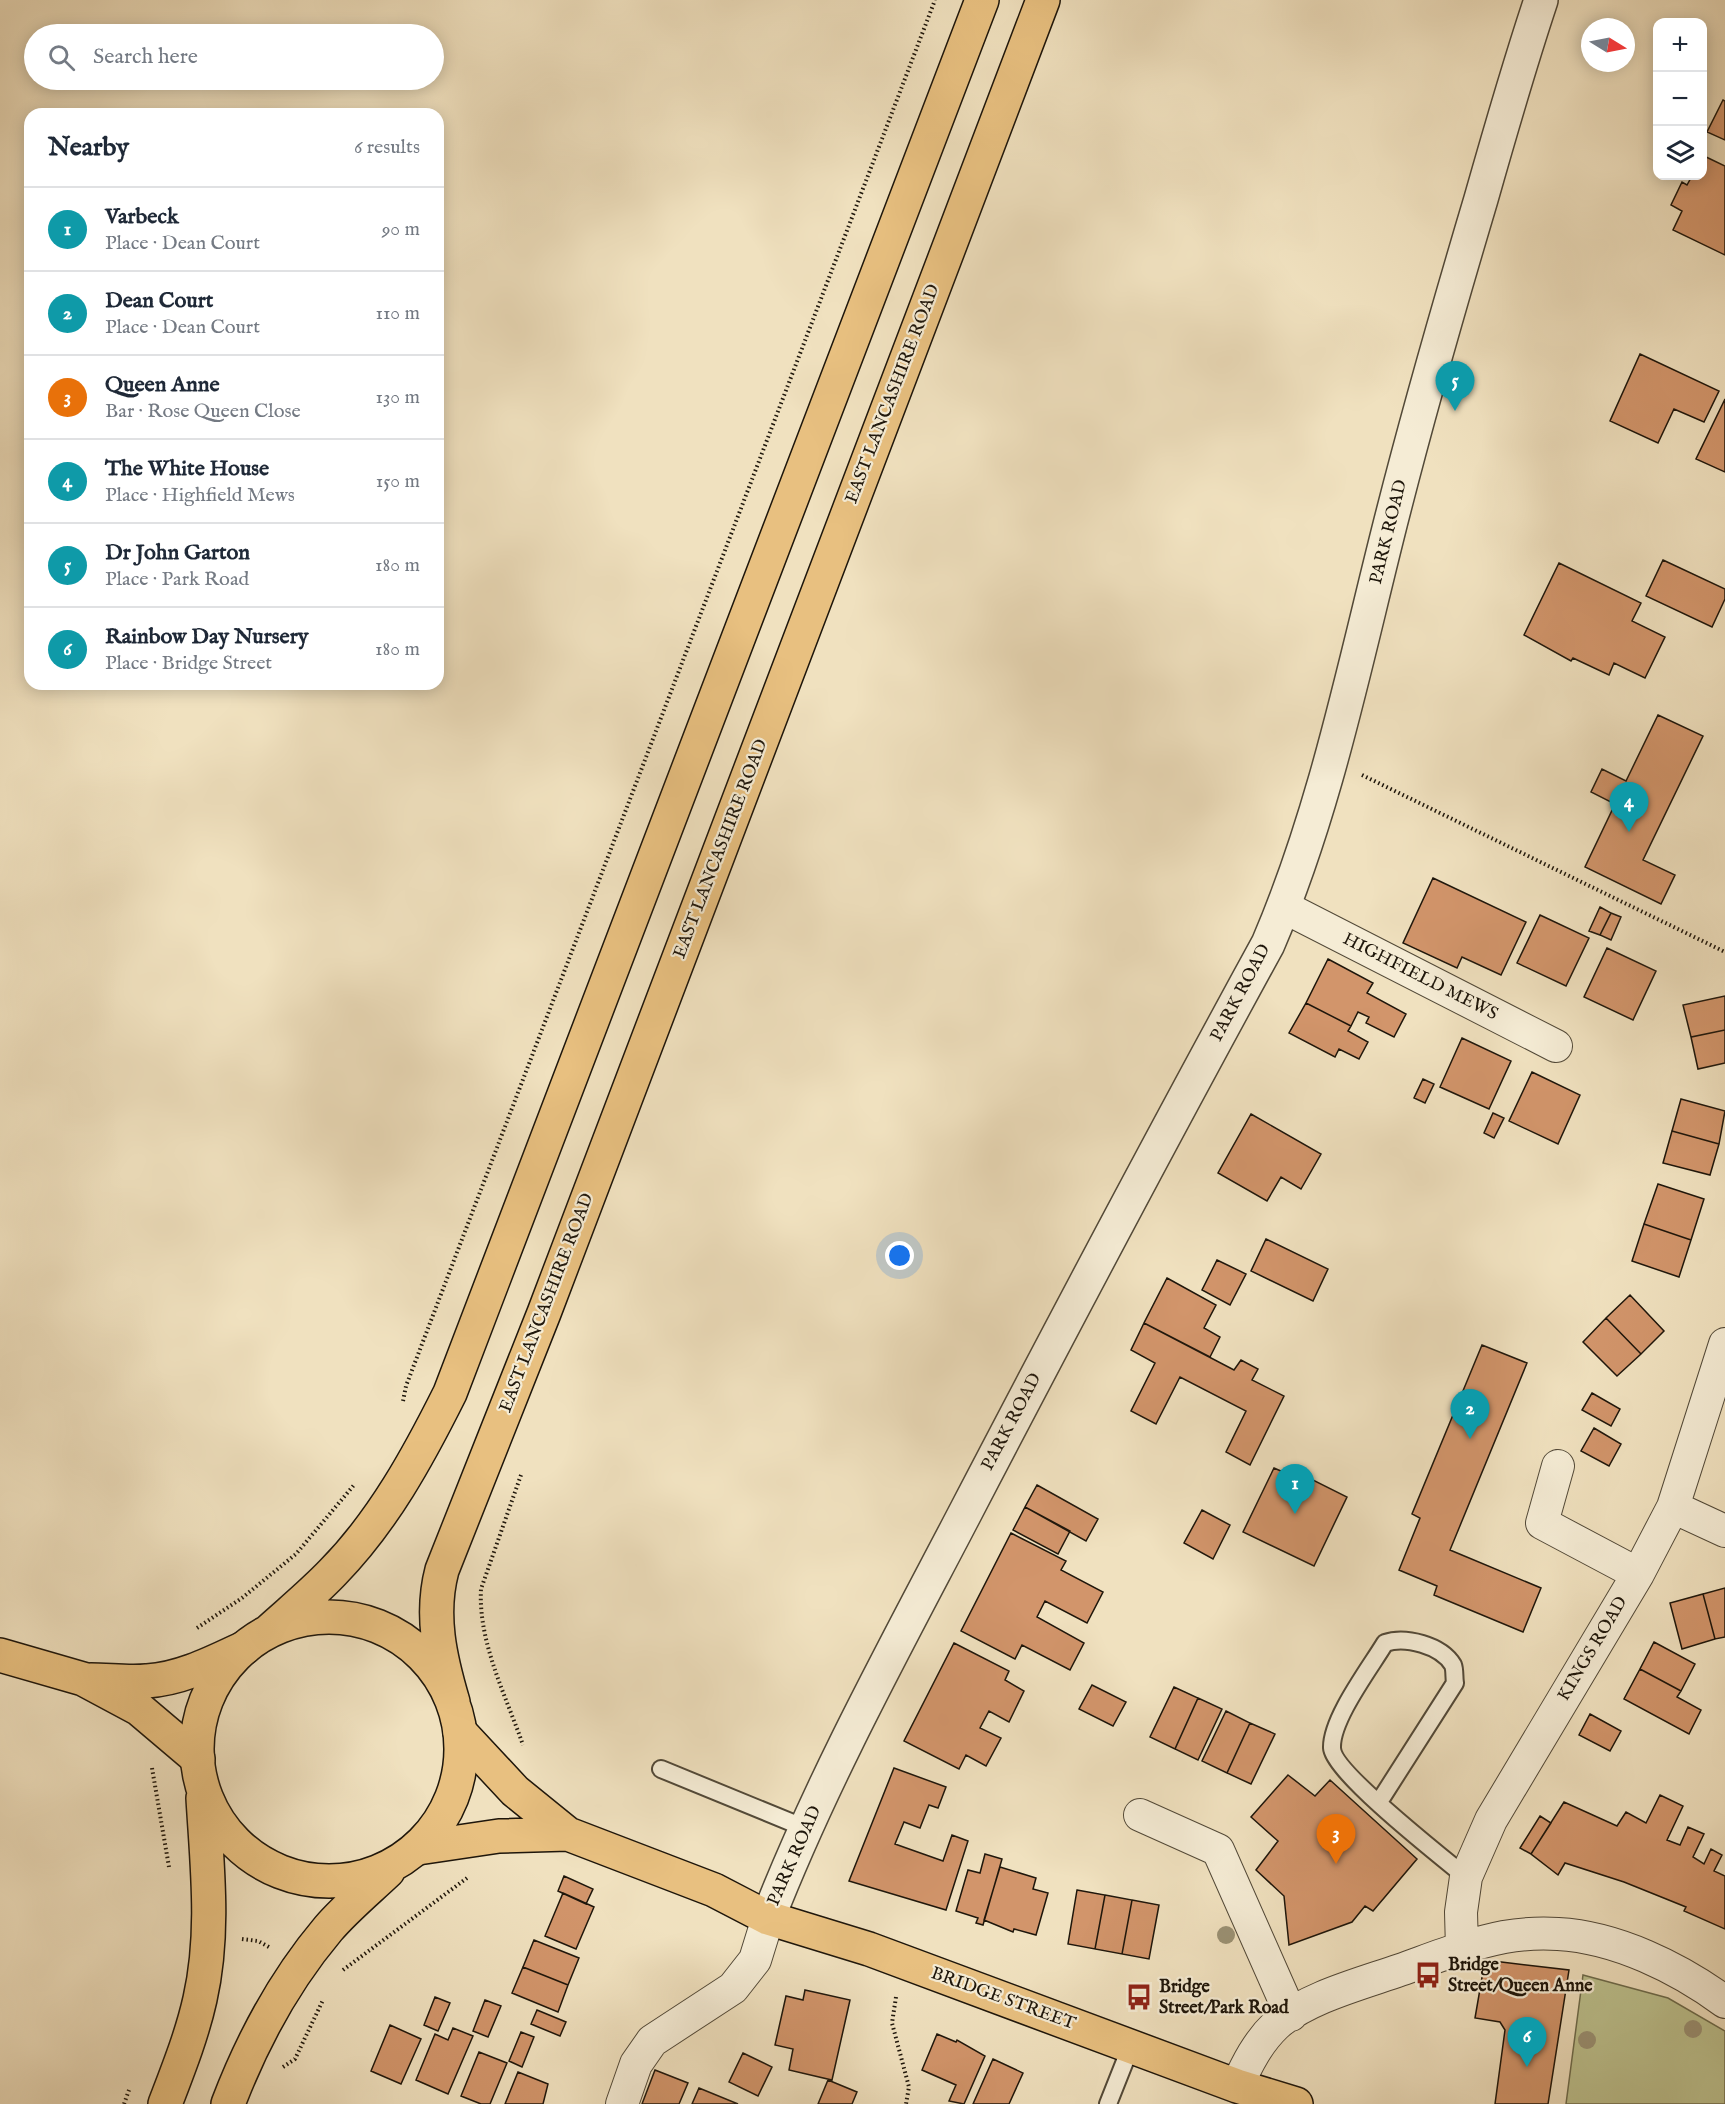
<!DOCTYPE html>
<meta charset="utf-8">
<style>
:root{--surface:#fff;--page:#f6f6f7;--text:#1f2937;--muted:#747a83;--line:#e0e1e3;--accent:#1a73e8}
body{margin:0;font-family:"IM FELL English",serif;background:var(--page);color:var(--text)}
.controls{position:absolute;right:18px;top:18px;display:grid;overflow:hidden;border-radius:12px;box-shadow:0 3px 15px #0003}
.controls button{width:54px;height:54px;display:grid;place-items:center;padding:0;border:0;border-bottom:2px solid var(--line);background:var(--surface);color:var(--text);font:30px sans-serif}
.compass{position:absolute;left:1581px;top:18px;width:54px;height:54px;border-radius:50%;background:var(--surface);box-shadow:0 3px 15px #0003;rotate:100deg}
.you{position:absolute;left:900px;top:1256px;width:21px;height:21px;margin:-15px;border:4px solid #fff;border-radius:50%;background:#1a73e8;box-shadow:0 0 0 9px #1a73e833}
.badge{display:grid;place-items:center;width:39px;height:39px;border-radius:50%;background:var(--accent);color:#fff;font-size:20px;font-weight:700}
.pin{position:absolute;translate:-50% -50px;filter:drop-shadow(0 2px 3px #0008)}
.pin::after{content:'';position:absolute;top:32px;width:21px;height:18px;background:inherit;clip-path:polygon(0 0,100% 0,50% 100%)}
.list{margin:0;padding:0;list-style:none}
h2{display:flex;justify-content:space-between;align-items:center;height:78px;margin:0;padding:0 24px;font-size:26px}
h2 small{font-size:20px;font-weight:400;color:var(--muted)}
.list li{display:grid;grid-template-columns:39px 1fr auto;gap:18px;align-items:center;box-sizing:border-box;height:84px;padding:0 24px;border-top:2px solid var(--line)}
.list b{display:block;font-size:22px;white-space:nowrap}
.list p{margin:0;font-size:20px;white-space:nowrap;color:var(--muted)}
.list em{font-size:20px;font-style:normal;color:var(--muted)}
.icon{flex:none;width:33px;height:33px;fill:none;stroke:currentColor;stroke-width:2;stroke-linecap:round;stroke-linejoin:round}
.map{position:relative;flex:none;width:1725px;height:2104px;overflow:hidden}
.search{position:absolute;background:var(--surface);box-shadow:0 3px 15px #0003;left:24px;top:24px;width:420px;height:66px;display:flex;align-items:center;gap:15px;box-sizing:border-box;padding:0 21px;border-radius:33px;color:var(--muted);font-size:22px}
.panel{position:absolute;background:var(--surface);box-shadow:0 3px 15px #0003;left:24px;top:108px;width:420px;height:582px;border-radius:18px}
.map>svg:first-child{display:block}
</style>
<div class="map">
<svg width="1725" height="2104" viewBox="0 0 1725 2104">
<rect width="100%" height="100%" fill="#f0e1bf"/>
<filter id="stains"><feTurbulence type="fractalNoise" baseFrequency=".00333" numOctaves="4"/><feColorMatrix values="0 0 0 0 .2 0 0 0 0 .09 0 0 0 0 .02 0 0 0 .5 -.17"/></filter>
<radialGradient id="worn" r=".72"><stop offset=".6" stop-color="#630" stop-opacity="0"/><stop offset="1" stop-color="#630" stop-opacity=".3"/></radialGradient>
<path fill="#bdc28f" stroke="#6e6c4d" stroke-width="1.5" d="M1583,1975L1668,1998L1725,2031V2104H1566Z"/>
<path fill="#d2956b" stroke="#1e160b" stroke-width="1.5" d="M1723,100L1725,101V140L1707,132Z
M1702,155L1725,166V255L1673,230L1682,211L1671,205L1682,182L1687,185L1692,176H1702Z
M1640,354L1719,391L1704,422L1674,409L1658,443L1610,421Z
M1725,399V472L1696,459Z
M1663,560L1725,589V599L1712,627L1646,596Z
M1559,563L1641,603L1632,621L1665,637L1645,678L1614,663L1609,675L1573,658L1571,661L1524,635Z
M1658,715L1703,736L1643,860L1675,875L1661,904L1585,867L1615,804L1591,792L1602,769L1626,781Z
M1433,878L1526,922L1501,975L1462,957L1457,968L1403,943Z
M1600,907L1611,913L1600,935L1589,931Z
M1611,913L1621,917L1611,940L1600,935Z
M1540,915L1589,938L1566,986L1517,963Z
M1607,948L1656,971L1633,1020L1584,997Z
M1328,959L1373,983L1367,993L1406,1014L1394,1037L1366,1023L1369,1017L1358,1012L1351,1026L1306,1003Z
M1725,996V1030L1691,1037L1683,1005Z
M1306,1003L1351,1026L1348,1031L1368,1042L1359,1059L1339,1049L1335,1057L1289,1033Z
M1725,1030V1063L1698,1069L1691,1037Z
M1462,1038L1511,1061L1489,1109L1440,1087Z
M1532,1072L1580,1095L1558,1144L1509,1121Z
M1423,1079L1434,1084L1425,1103L1414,1098Z
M1681,1099L1725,1111L1719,1144L1672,1131Z
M1493,1113L1504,1118L1494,1138L1484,1133Z
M1251,1114L1321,1154L1301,1189L1281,1177L1267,1201L1218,1173Z
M1672,1131L1719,1144L1710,1175L1663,1163Z
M1658,1184L1704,1199L1691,1240L1644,1224Z
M1644,1224L1691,1240L1679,1277L1632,1261Z
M1266,1239L1328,1269L1313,1301L1251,1271Z
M1217,1260L1246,1274L1230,1305L1202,1290Z
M1167,1278L1216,1305L1204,1328L1220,1337L1210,1357L1144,1323Z
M1630,1295L1664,1331L1641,1354L1606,1318Z
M1606,1318L1641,1354L1617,1376L1583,1342Z
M1144,1323L1234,1370L1241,1360L1258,1369L1252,1380L1284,1396L1250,1465L1226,1452L1246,1411L1180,1377L1156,1424L1131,1411L1155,1363L1131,1350Z
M1482,1345L1527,1363L1450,1550L1541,1588L1523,1632L1434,1595L1437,1586L1399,1570L1420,1518L1412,1514Z
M1592,1393L1620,1409L1611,1426L1582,1410Z
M1594,1428L1621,1444L1609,1466L1581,1451Z
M1274,1468L1299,1479L1301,1474L1347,1497L1314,1566L1243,1532Z
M1037,1485L1098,1519L1086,1541L1025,1507Z
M1025,1507L1070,1531L1058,1554L1013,1530Z
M1202,1510L1230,1525L1213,1559L1184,1543Z
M1011,1533L1066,1561L1061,1570L1103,1592L1087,1623L1045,1601L1037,1617L1084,1643L1070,1670L1022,1645L1015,1659L961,1631Z
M1725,1588V1637L1715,1639L1703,1594Z
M1703,1594L1715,1639L1682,1649L1670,1603Z
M1654,1642L1695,1664L1681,1691L1640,1669Z
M954,1643L1009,1671L1005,1680L1024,1691L1009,1722L989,1711L980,1728L1001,1738L986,1766L966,1755L959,1769L904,1741Z
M1640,1669L1681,1691L1677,1697L1701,1710L1689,1734L1624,1699Z
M1092,1685L1126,1702L1113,1726L1079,1709Z
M1174,1687L1198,1698L1175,1749L1150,1737Z
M1198,1698L1222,1709L1198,1760L1175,1749Z
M1226,1711L1250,1723L1227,1773L1202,1761Z
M1590,1714L1621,1731L1610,1751L1579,1735Z
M1250,1723L1275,1734L1251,1784L1227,1773Z
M894,1768L946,1787L938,1808L929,1805L920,1828L904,1822L895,1844L943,1861L952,1835L968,1841L946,1910L849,1881Z
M1288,1775L1315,1796L1330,1780L1417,1859L1373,1911L1365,1906L1352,1922L1289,1945L1284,1896L1256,1870L1278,1841L1251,1817Z
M1660,1795L1683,1806L1667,1840L1680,1845L1688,1827L1704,1834L1693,1857L1704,1864L1711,1849L1722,1855L1714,1871L1725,1876V1929L1684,1911L1686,1907L1624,1882L1565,1863L1558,1875L1531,1854L1564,1802L1617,1826L1626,1812L1646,1823Z
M1540,1816L1551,1823L1531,1854L1520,1848Z
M985,1854L1002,1859L983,1925L976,1923L978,1918L956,1911L968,1870L980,1873Z
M1000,1867L1036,1878L1033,1889L1048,1893L1036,1935L1014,1929L1013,1932L984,1920Z
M564,1876L593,1889L586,1904L558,1891Z
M1077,1890L1105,1895L1095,1949L1068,1944Z
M563,1893L594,1907L576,1949L545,1936Z
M1105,1895L1132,1900L1122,1954L1095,1949Z
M1132,1900L1159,1905L1149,1959L1122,1954Z
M534,1940L579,1958L568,1985L523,1967Z
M1485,1960L1569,1970L1548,2104H1495L1505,2030L1500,2022L1475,2018Z
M523,1967L568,1985L558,2012L512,1993Z
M805,1990L850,2000L832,2080L789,2070L793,2049L775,2045L786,1996L803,2000Z
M435,1997L450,2003L438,2031L424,2025Z
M485,2000L501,2006L488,2037L473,2031Z
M537,2010L566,2022L560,2036L531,2024Z
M390,2025L421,2039L401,2084L371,2071Z
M453,2028L473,2036L448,2094L416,2080L435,2034L448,2040Z
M521,2032L534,2037L522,2067L509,2061Z
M937,2034L956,2042L957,2040L985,2056L964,2104L949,2101L956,2085L922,2070Z
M479,2052L507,2063L490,2104H481L461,2096Z
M743,2053L772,2067L758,2096L729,2082Z
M993,2059L1023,2073L1009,2104H973Z
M655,2070L688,2083L679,2104H642Z
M518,2072L548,2084L543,2104H505Z
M828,2080L857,2092L852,2104H818Z
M699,2088L738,2104H692Z"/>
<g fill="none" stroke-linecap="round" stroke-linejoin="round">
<g stroke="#524938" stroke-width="20">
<path id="service" d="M661,1769L805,1828
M1379,1802L1455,1683C1454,1678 1455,1670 1453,1665C1441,1645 1405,1636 1385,1643C1370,1668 1331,1719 1332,1748C1333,1772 1443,1858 1466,1877
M1108,2104L1131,2046"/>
</g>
<g stroke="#524938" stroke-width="34">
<path id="minor" d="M1284,907L1556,1046
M1558,1466L1542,1523L1638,1574
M1673,1507L1725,1531
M1140,1815L1218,1850L1291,2015
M1462,1949L1461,1912L1466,1877L1491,1820L1638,1574L1673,1507L1725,1344
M1237,2086C1247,2064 1258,2042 1276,2025C1305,1998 1363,1983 1400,1970C1434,1958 1468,1944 1504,1937C1521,1934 1541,1933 1558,1934C1616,1937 1679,1968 1725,2002
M622,2104L636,2064L652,2041L733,1988L755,1960L768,1918"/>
</g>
<g stroke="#524938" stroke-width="36">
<path id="tertiary" d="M768,1918C822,1780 894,1649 963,1517C1063,1325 1164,1134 1268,944C1327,807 1356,657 1393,513C1420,407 1450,303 1481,199C1500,132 1519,66 1541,0"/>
</g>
<g stroke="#1e160b" stroke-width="36">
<path id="primary" d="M0,1655L83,1679L139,1709L198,1759
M91,1680C109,1680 129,1683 147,1681C181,1679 214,1662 244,1648
M460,1732L515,1791L568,1834L714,1890L768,1918L869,1949L1237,2086L1296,2104
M418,1848L499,1836L568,1834"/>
</g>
<g stroke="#1e160b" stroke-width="36">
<path id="trunk" d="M197 1749a132 132 0 1 1 264 0a132 132 0 1 1-264 0Z
M269,1631C290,1612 313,1593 333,1572C383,1521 418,1457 450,1393L982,0
M453,1702C440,1658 430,1615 442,1570L544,1313L1043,0
M165,2104C178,2070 192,2035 200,1999C215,1933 207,1865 203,1798
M228,2104C252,2041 285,1980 328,1929C346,1908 368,1890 388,1871"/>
</g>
<path stroke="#1e160b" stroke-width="4" stroke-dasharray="1.5 3" stroke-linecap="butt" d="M1362,775L1725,952
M403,1401L406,1386L935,0
M521,1475L481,1589C478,1642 506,1696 523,1745
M197,1628L242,1598L296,1554L354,1485
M152,1768L169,1867
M242,1939L258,1941L269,1947
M343,1970L467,1878
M896,1997L892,2023L909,2087L906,2104
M283,2067L295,2059L323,2000
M124,2104L129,2090"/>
<use href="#service" stroke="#f5ecd5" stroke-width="16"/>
<use href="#minor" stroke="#f5ecd5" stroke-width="32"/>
<use href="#tertiary" stroke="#f5ecd5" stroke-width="33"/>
<use href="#primary" stroke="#e8c080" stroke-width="33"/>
<use href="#trunk" stroke="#e8c080" stroke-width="33"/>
</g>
<g fill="#9b9275">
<circle cx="1226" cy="1935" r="9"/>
<circle cx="1693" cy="2029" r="9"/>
<circle cx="1587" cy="2040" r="9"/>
</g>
<defs>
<g id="bus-bare" transform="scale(2.07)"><path d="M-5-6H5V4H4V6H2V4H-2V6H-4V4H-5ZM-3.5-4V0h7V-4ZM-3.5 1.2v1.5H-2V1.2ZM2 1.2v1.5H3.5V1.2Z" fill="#8f2418" stroke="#f5ecd5" stroke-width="2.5" paint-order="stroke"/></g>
</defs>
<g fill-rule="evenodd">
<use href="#bus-bare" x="1428" y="1975"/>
<use href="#bus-bare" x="1139" y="1997"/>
</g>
<g text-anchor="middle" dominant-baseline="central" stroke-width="4.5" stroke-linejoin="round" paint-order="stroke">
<g font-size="18" fill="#1e160b" stroke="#f5ecd5">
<text transform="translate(893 394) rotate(-69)">EAST LANCASHIRE ROAD</text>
<text transform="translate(1389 532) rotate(-76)">PARK ROAD</text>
<text transform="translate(721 849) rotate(-69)">EAST LANCASHIRE ROAD</text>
<text transform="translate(1420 977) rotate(27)">HIGHFIELD MEWS</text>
<text transform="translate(1241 993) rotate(-62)">PARK ROAD</text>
<text transform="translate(547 1303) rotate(-69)">EAST LANCASHIRE ROAD</text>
<text transform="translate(1012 1422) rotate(-62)">PARK ROAD</text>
<text transform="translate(1593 1649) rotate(-59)">KINGS ROAD</text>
<text transform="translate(795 1856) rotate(-66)">PARK ROAD</text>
<text transform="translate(1003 1999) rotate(20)">BRIDGE STREET</text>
</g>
<g font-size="18" font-weight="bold" fill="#1e160b" stroke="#f5ecd5" text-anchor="start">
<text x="1448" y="1965">Bridge<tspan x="1448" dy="21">Street/Queen Anne</tspan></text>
<text x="1159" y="1987">Bridge<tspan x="1159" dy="21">Street/Park Road</tspan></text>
</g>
</g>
<rect width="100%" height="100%" filter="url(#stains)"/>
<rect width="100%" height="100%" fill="url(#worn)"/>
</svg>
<div class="controls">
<button>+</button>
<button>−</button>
<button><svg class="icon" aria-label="layers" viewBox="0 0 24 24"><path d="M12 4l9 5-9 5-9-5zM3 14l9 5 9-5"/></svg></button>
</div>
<svg class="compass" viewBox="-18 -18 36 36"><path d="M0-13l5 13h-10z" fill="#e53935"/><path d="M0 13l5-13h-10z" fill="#747a83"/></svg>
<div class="you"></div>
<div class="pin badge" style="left:1295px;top:1514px;background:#0f9aa8">1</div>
<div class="pin badge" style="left:1470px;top:1439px;background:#0f9aa8">2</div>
<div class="pin badge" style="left:1336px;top:1864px;background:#e8710a">3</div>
<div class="pin badge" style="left:1629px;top:832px;background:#0f9aa8">4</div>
<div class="pin badge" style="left:1455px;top:411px;background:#0f9aa8">5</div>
<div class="pin badge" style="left:1527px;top:2067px;background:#0f9aa8">6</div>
<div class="search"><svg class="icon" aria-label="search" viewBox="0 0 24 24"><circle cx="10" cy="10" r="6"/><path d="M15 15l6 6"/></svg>Search here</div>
<section class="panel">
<h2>Nearby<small>6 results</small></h2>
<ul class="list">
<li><span class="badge" style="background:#0f9aa8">1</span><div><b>Varbeck</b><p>Place · Dean Court</p></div><em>90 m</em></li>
<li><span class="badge" style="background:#0f9aa8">2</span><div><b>Dean Court</b><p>Place · Dean Court</p></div><em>110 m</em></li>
<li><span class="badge" style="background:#e8710a">3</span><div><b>Queen Anne</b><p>Bar · Rose Queen Close</p></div><em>130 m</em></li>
<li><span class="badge" style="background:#0f9aa8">4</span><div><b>The White House</b><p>Place · Highfield Mews</p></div><em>150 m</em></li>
<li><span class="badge" style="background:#0f9aa8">5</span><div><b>Dr John Garton</b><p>Place · Park Road</p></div><em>180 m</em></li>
<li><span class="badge" style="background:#0f9aa8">6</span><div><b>Rainbow Day Nursery</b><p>Place · Bridge Street</p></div><em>180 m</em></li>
</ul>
</section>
</div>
